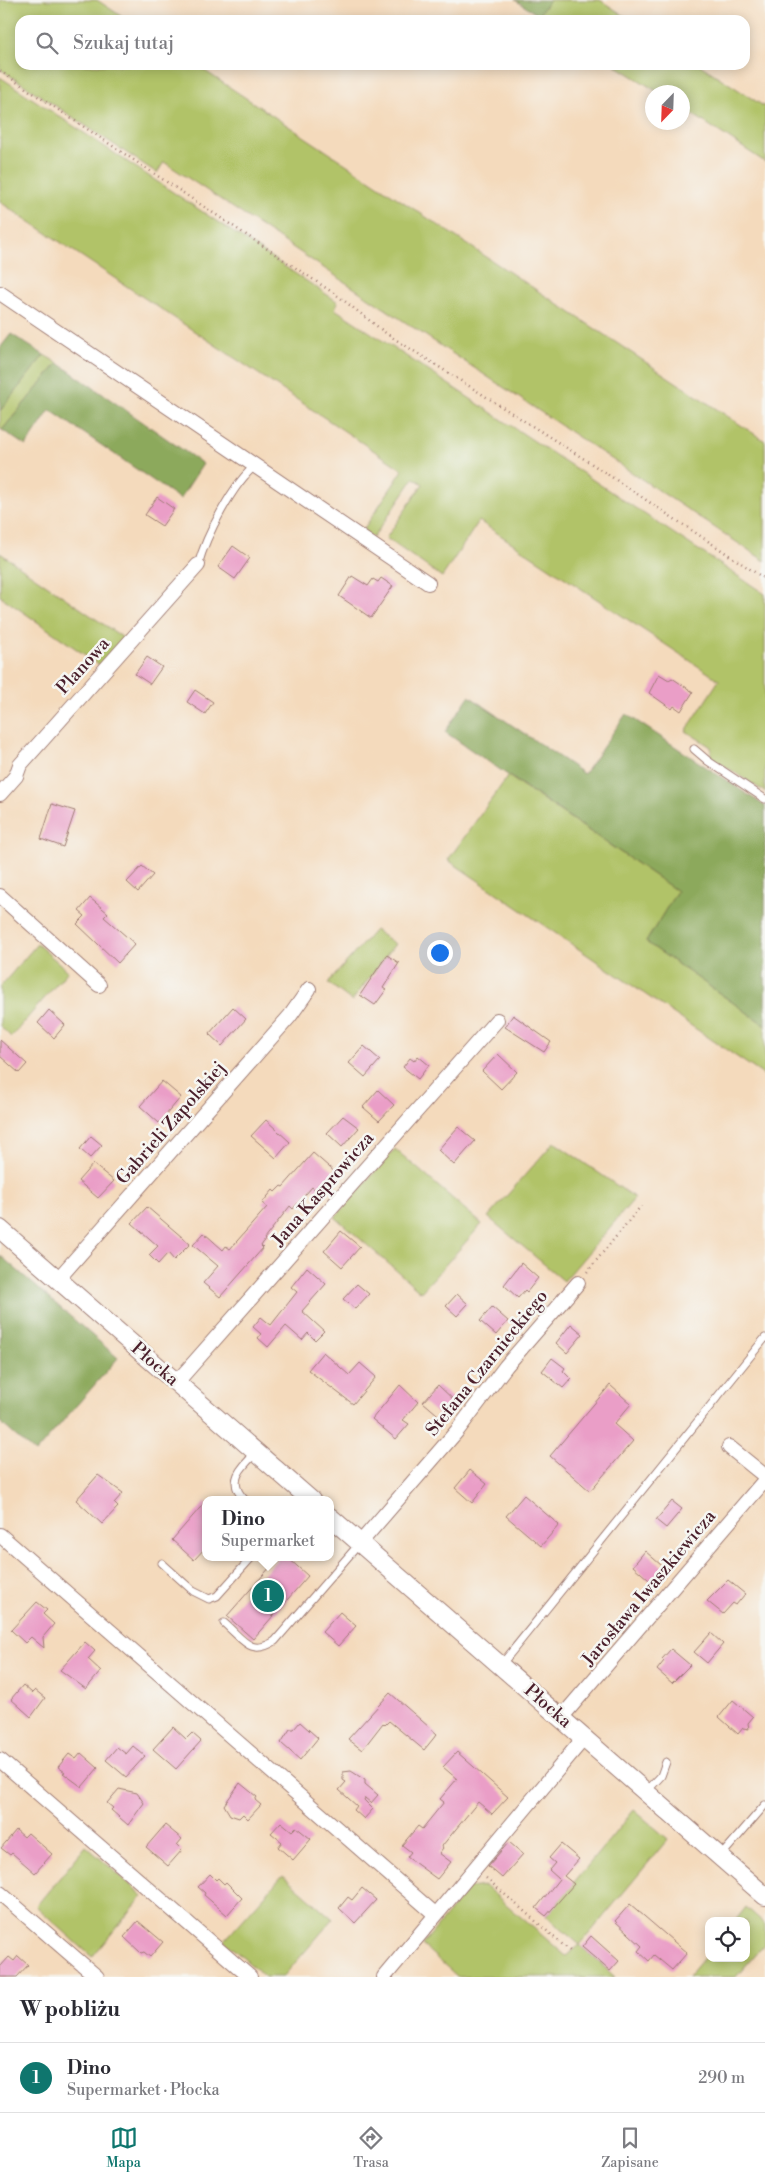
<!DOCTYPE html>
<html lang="pl">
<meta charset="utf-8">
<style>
:root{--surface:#fff;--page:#f7f7f7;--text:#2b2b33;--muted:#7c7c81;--line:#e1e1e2;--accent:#0f766e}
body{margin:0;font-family:"Libre Bodoni",serif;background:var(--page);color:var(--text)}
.controls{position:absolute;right:15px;bottom:15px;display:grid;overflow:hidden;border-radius:10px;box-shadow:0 2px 12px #0003}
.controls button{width:45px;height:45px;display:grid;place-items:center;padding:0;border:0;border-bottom:1px solid var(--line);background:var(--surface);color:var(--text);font:25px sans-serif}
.compass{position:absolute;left:645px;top:85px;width:45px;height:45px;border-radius:50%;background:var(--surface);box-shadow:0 2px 12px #0003;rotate:203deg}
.you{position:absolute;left:439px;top:952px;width:18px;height:18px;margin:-12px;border:4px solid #fff;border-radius:50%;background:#1a73e8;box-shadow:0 0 0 8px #1a73e833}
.badge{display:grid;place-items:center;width:32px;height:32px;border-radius:50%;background:var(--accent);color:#fff;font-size:16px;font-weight:700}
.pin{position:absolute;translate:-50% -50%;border:2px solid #fff;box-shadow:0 1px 5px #0006}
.popup{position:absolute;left:202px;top:1496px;width:132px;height:65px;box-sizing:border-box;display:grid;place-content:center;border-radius:10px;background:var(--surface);filter:drop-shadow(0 1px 4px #0005);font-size:16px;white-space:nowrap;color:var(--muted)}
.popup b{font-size:19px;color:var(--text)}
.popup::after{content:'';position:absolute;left:50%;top:100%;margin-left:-10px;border:10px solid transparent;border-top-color:var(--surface)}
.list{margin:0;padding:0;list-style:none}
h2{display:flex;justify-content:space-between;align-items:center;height:65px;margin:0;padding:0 20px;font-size:21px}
h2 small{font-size:16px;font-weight:400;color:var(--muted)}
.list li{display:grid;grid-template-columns:32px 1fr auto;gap:15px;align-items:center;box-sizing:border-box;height:70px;padding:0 20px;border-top:1px solid var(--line)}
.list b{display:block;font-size:19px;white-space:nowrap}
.list p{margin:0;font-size:16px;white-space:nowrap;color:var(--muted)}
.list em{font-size:16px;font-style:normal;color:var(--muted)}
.icon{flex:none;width:28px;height:28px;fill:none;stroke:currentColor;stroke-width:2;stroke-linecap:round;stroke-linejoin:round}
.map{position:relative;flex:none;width:765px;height:1977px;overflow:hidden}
.search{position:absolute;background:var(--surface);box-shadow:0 2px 12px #0003;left:15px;right:15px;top:15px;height:55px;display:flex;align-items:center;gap:12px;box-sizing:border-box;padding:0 18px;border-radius:15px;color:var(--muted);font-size:19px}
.sheet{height:135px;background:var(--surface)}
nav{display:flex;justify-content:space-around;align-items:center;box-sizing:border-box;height:70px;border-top:1px solid var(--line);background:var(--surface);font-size:14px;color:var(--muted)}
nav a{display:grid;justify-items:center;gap:2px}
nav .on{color:var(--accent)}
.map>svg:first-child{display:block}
</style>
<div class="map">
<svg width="765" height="1977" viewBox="0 0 765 1977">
<rect width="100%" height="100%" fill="#f6f6f2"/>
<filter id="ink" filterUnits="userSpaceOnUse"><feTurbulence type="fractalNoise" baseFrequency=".02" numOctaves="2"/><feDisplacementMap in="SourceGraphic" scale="10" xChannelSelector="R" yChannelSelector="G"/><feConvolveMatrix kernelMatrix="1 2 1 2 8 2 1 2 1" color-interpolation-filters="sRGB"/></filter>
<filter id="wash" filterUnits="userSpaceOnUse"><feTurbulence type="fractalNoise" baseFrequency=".0096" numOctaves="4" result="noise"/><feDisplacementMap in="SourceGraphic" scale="20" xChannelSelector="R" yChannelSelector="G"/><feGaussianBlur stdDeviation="1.12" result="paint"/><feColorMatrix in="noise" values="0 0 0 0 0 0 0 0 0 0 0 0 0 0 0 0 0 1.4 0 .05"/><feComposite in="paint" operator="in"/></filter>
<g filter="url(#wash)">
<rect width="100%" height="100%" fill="#f4dabc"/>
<path fill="#b1c367" stroke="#7e7149" d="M0,0H97L127,20H20V65H196L765,441V561L164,162L157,173L0,69Z
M550,0H600L631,20H546L538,15Z
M615,65H700L765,107V162L683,108L682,92H658Z
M0,77L338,302L335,309L765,594V792L711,757V747L686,731L719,680L479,521L442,577L386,538L423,484L414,478L373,538L363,530L403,470L0,202Z
M44,355L58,363L2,430L0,429V411Z
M0,553L125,639L101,666L0,596Z
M508,776L677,891L646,942L765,1025V1076L448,860Z
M375,930L395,944L352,1001L328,983Z
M37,944L68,971L11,1037L0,1026V987Z
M554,1142L635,1198L564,1281L488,1217Z
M395,1149L482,1224L421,1292L335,1217Z
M634,1810L668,1839L580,1945L615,1977H458L422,1945L469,1888L485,1886L566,1956L580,1945L546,1916Z
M86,1846L143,1896L92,1957L36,1906Z
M283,1875L333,1919L283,1977H265L224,1941Z
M746,1907L765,1924V1943L736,1977H688L709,1952V1958H746V1921H735Z"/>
<path fill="#8ca95c" stroke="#6b6444" d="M515,0H550L538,15Z
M11,334L44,355L0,411V348Z
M58,363L203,464L180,499L50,410L26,446L2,430Z
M469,696L584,774L626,714L765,806V1025L646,942L677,891L445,732Z
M1,1256L118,1358L35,1453L0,1422Z"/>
<g id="blocks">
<path fill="#ea9ec7" d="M157,497L174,509L162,526L145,515Z
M233,546L250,558L235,579L218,567Z
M352,576L368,586L373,579L378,582L381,578L393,586L371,618L339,596Z
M147,657L162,667L150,684L135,674Z
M659,674L669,680L672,678L693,692L681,711L674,706L672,709L649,693Z
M195,690L213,702L205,714L187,702Z
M52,804L75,811L63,847L41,839Z
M142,866L153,875L138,892L127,882Z
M90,898L108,913L104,917L135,944L118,963L77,924L85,916L79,911Z
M387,955L399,963L383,988L386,990L375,1005L360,995Z
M233,1007L246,1019L222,1046L209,1034Z
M49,1010L65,1025L54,1038L38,1023Z
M513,1015L551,1042L544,1052L505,1027Z
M0,1040L27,1064L19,1073L0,1056Z
M364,1046L380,1060L365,1077L349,1063Z
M498,1054L517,1072L501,1089L482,1071Z
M418,1056L429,1065L418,1079L403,1067L410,1058L414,1061Z
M162,1081L181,1097L159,1123L140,1106Z
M378,1090L394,1105L379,1121L363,1107Z
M343,1116L359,1128L342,1147L327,1133Z
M266,1120L290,1142L276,1158L251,1136Z
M458,1127L475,1141L454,1165L438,1150Z
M91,1136L102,1145L90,1158L80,1149Z
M313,1153L337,1174L320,1194L312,1187L293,1209L290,1206L264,1239L265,1240L261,1246L263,1248L220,1297L203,1283L218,1266L193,1245L204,1233L223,1250L226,1246L230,1249L267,1207L262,1203L273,1190L275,1192L281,1186L283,1187Z
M93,1164L114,1181L98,1198L78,1181Z
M147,1207L190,1244L174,1260L168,1253L158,1264L149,1255L158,1246L132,1223Z
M341,1231L360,1247L342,1267L324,1251Z
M521,1263L538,1278L527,1292L525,1290L518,1298L504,1285Z
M307,1267L326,1284L302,1311L324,1331L315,1340L308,1333L302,1340L286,1326L268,1347L258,1338L261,1334L253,1327L261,1317L271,1325L297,1292L291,1287Z
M357,1284L369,1294L355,1309L343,1299Z
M457,1294L468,1304L457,1316L446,1306Z
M492,1307L508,1321L496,1335L480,1321Z
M571,1324L583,1334L567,1353L556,1343Z
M323,1352L349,1375L360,1363L376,1377L353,1404L308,1370Z
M552,1358L565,1368L563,1371L571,1379L563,1388L542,1371Z
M400,1385L418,1402L403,1420L409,1424L396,1439L372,1419Z
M438,1385L458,1404L444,1420L423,1402Z
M610,1385L631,1404L614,1424L633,1441L590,1491L550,1456Z
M470,1470L487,1484L472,1503L455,1488Z
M98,1475L123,1493L114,1503L118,1507L102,1524L76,1500Z
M524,1495L559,1525L541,1546L506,1516Z
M206,1501V1547L194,1560L172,1540Z
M672,1501L682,1509L666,1528L656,1520Z
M645,1551L669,1572L656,1586L633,1566Z
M279,1557H287L308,1576L253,1639L227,1616Z
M728,1580L745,1594L736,1605L733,1603L723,1614L707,1601Z
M37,1602L47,1610L43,1614L54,1624L43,1637L44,1648L31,1637L25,1643L11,1630Z
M340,1612L356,1626L338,1646L322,1632Z
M711,1633L723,1644L707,1663L694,1652Z
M85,1642L95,1651L88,1659L101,1671L86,1689L60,1670Z
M671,1649L690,1665L672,1683L657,1670L664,1661L662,1659Z
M23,1685L32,1693L35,1690L45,1698L31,1717L11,1699Z
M390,1693L437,1734L424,1750L389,1721L385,1725L383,1723L362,1750L348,1739Z
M733,1700L753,1717L748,1723L749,1729L743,1728L738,1734L719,1717Z
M300,1722L318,1738L300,1760L281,1743L290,1729H294Z
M173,1727L186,1739L192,1733L201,1741L176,1769L153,1749Z
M133,1746L145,1756L126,1777L106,1760L117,1747L126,1754Z
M457,1752L508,1797L492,1814L478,1802L442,1846L443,1848L439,1853L451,1862L437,1879L407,1857L411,1852L402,1845L418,1826L422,1829L444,1802L440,1799L457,1779L443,1767Z
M81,1753L98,1768L82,1787L63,1773L65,1772L58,1767L69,1754L76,1759Z
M351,1771L365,1780V1784L378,1795L371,1803L365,1798L364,1800L373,1809L364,1819L354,1810L357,1806L339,1790L346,1782L343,1780V1772Z
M240,1783L257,1797L255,1800L261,1805L248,1819L243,1814L239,1818L230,1815L224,1805Z
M119,1789L137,1793L144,1803L128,1825L111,1810L113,1808L107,1803Z
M281,1822L292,1831L296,1827L311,1839L293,1860L278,1847L282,1842L271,1833Z
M165,1825L182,1839L177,1845L182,1850L168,1866L146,1847Z
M16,1830L24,1837L28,1833L52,1854L35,1873L12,1853L10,1855L1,1848Z
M509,1842L523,1854L502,1878L488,1866Z
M561,1844L579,1859L564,1876L574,1884L546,1916L536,1908L559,1879L549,1870L555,1863L549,1858Z
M210,1874L216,1880L218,1878L224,1884L226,1882L242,1898L227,1915L204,1895L205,1893L198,1887Z
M362,1888L376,1900L355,1923L339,1908L348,1897L352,1900Z
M630,1904L687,1953L672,1970L654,1955L649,1961L638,1951L642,1946L615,1921Z
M138,1921L163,1942L150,1957L144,1952L141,1953L124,1937Z
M591,1936L619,1961L610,1971L582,1947Z
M18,1956L28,1965L17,1977H0V1967L9,1957L14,1961Z"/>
</g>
</g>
<g filter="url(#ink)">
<use href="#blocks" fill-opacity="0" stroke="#9f7c74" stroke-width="1"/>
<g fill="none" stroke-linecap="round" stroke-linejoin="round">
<g stroke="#9f7c74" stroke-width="9">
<path id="service" d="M198,565C206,536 233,483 256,465
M694,749L708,761L765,799
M245,1500C226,1482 241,1467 256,1453
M162,1563L193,1591L209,1599L217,1596L252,1557
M224,1623C243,1639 250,1657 275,1641L360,1543
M501,1665L765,1338
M646,1792L661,1776L666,1762
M720,1857L765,1805"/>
</g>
<g stroke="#9f7c74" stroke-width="16">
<path id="minor" d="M0,293L428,583
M0,794L16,776L20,765L198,565
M0,896L99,985
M58,1279L290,1016L309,989
M176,1383L497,1020
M729,1447L765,1476
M0,1535L436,1915
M360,1543L457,1431L506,1366L578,1283
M561,1718L765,1480
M0,1760L250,1977
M0,1893L97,1977
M384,1977L584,1738"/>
</g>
<g stroke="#9f7c74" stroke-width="20">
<path id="tertiary" d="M0,1229L311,1500
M330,1517L765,1896"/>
</g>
<path stroke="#9f7c74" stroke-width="2.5" stroke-dasharray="1 4" stroke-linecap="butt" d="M0,71L338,296L387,334L589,462L765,579
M587,1272L641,1206
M486,1878L570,1951"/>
<use href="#service" stroke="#fff" stroke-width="7"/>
<use href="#minor" stroke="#fff" stroke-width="14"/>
<use href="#tertiary" stroke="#fff" stroke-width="18"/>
</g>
</g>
<g text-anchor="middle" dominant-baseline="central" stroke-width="5" stroke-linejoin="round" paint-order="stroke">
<g font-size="18" fill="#4a1f2b" stroke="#f6f6f2">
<text transform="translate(83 666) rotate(-48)">Planowa</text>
<text transform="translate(171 1123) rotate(-49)">Gabrieli Zapolskiej</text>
<text transform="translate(323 1189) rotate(-49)">Jana Kasprowicza</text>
<text transform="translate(487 1363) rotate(-51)">Stefana Czarnieckiego</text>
<text transform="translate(155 1364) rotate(41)">Płocka</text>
<text transform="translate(649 1588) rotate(-50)">Jarosława Iwaszkiewicza</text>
<text transform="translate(548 1706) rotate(41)">Płocka</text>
</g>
</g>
</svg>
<div class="controls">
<button><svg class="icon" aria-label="locate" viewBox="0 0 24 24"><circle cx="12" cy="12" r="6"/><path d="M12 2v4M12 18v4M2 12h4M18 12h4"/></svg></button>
</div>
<svg class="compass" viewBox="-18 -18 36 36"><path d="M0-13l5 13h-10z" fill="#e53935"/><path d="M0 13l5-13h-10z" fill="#7c7c81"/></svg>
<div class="you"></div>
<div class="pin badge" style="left:268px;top:1596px">1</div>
<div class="popup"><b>Dino</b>Supermarket</div>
<div class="search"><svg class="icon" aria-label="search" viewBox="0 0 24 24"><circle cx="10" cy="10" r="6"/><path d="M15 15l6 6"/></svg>Szukaj tutaj</div>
</div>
<section class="sheet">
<h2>W pobliżu<small></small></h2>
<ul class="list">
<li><span class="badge">1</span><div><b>Dino</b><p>Supermarket · Płocka</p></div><em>290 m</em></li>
</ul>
</section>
<nav>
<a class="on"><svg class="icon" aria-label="map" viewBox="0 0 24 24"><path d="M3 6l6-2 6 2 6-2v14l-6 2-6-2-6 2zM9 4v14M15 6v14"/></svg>Mapa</a>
<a><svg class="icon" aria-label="directions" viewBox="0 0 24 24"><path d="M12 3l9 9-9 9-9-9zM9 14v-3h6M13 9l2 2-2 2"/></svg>Trasa</a>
<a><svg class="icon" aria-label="saved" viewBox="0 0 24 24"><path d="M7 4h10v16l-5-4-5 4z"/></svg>Zapisane</a>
</nav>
